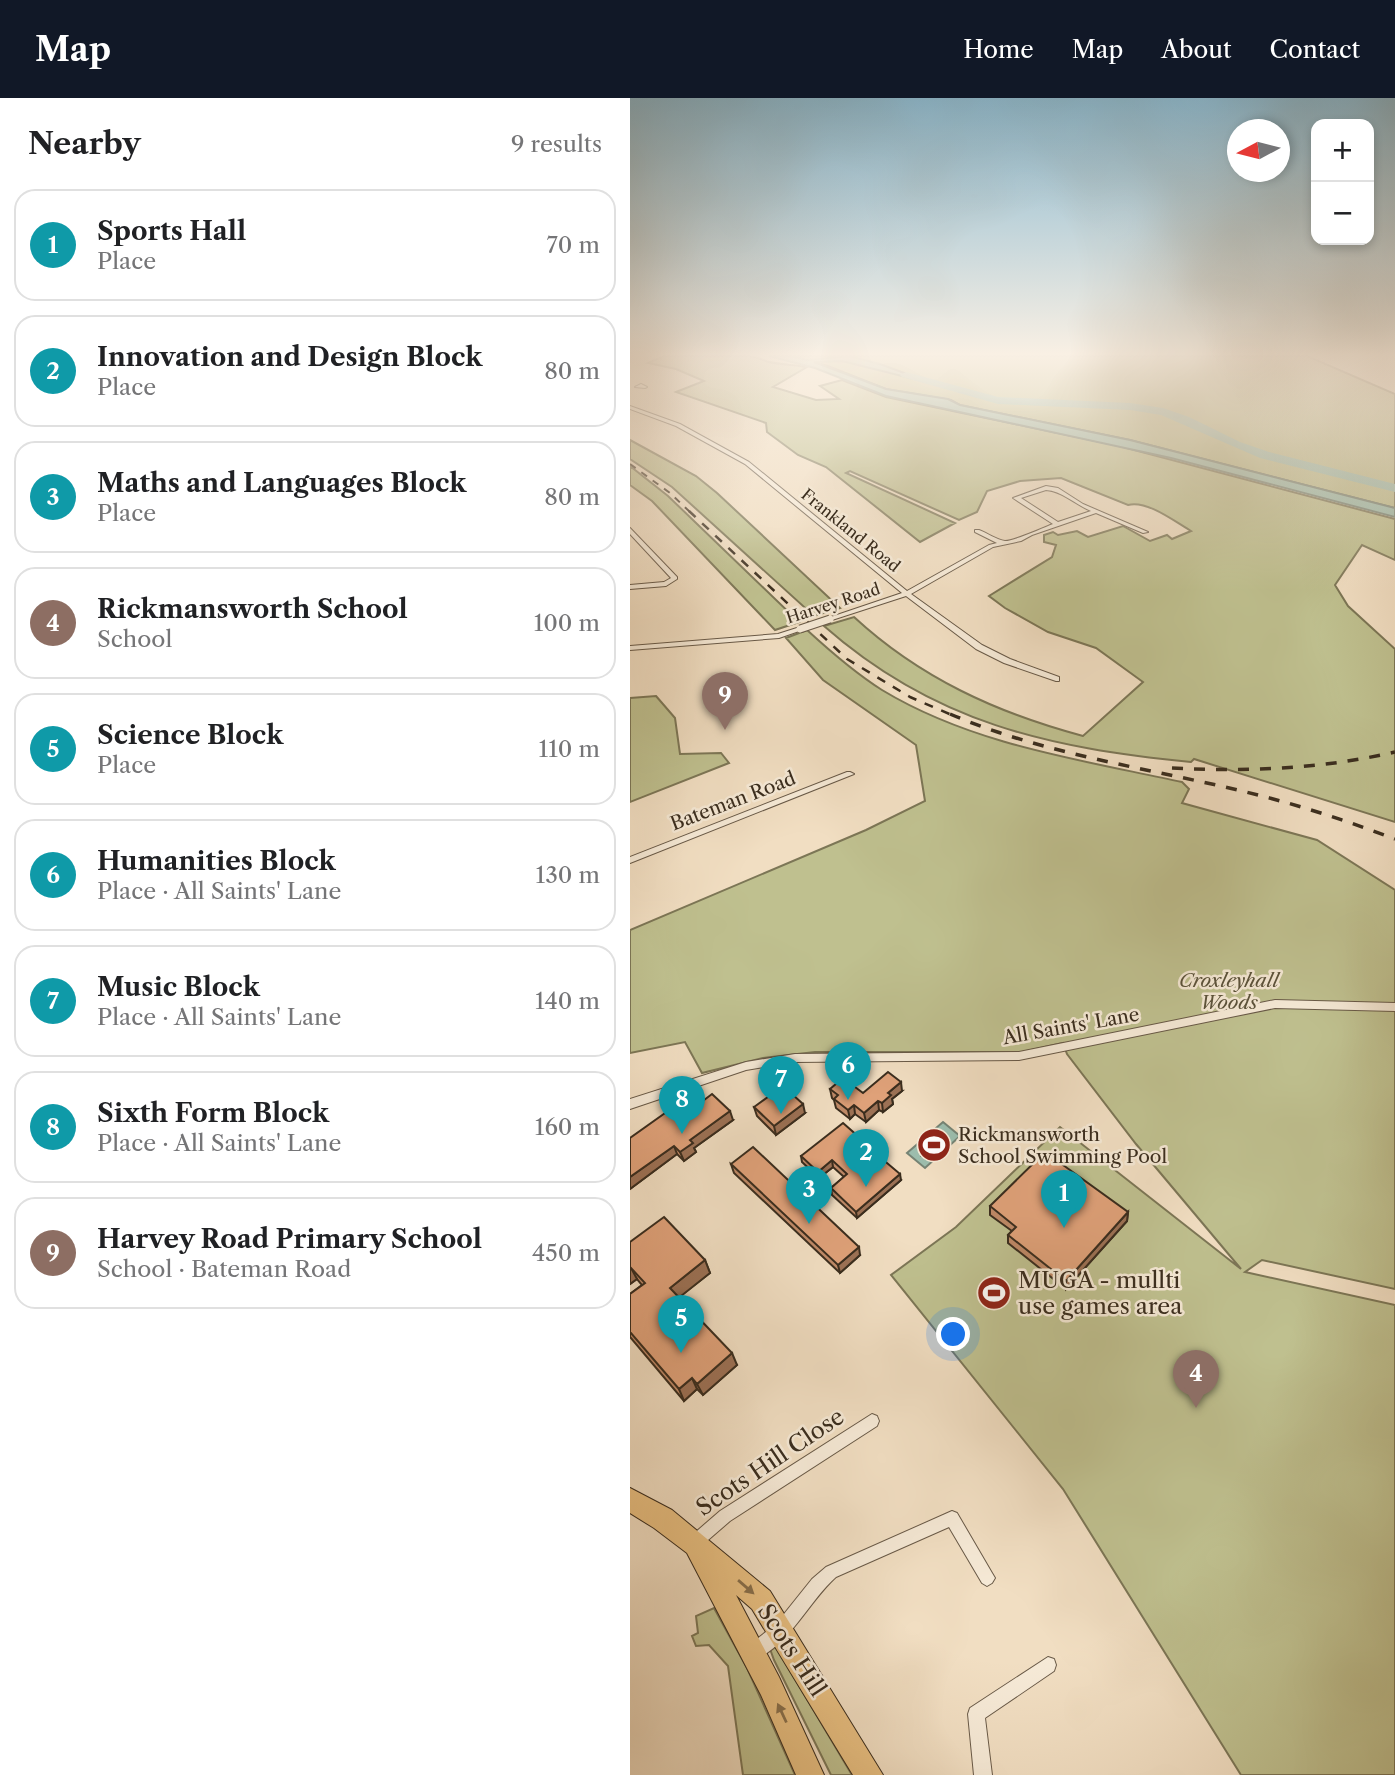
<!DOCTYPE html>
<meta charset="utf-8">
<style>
:root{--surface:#fff;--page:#f2f2f2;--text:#202124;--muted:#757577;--line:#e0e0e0;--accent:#111827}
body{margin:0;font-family:"Libre Caslon Text",serif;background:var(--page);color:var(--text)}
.controls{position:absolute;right:21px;top:21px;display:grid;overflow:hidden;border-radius:14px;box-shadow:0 4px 10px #0003}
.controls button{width:63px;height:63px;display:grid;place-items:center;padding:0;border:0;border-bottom:2px solid var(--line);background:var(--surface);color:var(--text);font:35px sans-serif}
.compass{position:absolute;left:597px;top:21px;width:63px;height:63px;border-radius:50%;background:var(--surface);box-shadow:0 4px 10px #0003;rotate:263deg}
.you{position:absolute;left:324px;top:1237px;width:24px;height:24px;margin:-18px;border:5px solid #fff;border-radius:50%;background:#1a73e8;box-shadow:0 0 0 10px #1a73e833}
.badge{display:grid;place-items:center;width:46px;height:46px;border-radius:50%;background:var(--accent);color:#fff;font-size:23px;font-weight:700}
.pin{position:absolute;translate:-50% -58px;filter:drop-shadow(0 2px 4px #0008)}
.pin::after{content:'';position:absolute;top:37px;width:24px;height:21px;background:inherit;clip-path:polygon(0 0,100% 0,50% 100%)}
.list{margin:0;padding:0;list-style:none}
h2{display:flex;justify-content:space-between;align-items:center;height:91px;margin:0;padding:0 28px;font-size:30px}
h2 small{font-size:23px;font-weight:400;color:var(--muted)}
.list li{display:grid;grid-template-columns:46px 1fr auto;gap:21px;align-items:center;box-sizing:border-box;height:112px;margin:0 14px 14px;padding:0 14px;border:2px solid var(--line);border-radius:21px}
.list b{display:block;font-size:26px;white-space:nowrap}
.list p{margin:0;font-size:23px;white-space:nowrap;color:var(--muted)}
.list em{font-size:23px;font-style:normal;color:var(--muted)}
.map{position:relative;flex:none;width:765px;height:1677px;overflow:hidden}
header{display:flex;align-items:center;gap:42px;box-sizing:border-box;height:98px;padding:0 35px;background:var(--accent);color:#fff}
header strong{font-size:33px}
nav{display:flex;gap:38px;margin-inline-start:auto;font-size:24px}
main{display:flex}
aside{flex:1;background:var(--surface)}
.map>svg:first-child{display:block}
</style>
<header>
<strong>Map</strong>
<nav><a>Home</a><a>Map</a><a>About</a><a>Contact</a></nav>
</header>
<main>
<aside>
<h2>Nearby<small>9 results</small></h2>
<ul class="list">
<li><span class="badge" style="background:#0f9aa8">1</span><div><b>Sports Hall</b><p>Place</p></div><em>70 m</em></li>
<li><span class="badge" style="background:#0f9aa8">2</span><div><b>Innovation and Design Block</b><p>Place</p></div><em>80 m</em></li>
<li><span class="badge" style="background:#0f9aa8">3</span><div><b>Maths and Languages Block</b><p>Place</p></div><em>80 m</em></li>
<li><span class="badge" style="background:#8d6e63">4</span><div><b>Rickmansworth School</b><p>School</p></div><em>100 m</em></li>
<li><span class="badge" style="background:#0f9aa8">5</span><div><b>Science Block</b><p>Place</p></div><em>110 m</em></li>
<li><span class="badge" style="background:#0f9aa8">6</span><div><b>Humanities Block</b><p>Place · All Saints' Lane</p></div><em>130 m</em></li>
<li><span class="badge" style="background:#0f9aa8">7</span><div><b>Music Block</b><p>Place · All Saints' Lane</p></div><em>140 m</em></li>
<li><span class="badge" style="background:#0f9aa8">8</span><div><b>Sixth Form Block</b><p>Place · All Saints' Lane</p></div><em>160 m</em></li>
<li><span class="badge" style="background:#8d6e63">9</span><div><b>Harvey Road Primary School</b><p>School · Bateman Road</p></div><em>450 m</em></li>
</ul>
</aside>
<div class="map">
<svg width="765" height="1677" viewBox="0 0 765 1677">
<rect width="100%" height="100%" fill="#f1dec2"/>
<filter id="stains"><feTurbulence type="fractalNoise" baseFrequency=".00286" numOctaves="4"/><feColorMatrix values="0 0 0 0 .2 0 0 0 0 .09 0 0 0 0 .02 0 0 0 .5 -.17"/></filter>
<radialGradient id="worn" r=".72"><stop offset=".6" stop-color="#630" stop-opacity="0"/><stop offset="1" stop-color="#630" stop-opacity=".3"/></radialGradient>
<path fill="#bfc08f" stroke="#7c7656" stroke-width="2" d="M34,258H119C127,259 129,260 136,263C142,266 167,267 177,269L143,289L186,302L209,301L190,288L212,282L256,299L489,348L765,421V462L732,447L705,487L718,508L765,551V724L564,661L561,664C419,650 304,625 194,528L224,519C290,580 367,615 453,638L513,584L466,550L418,534L375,510L359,498L422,459L426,447L414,444V437L423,434L428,437L447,433L458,439L493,428L520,443L537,437L542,441L561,433C544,423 517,402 498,407L431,380L390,383L357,393L347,414L329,422L220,373L216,375L325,425L290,444L196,369L168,357L137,334L136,325L46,294L74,283L46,271L18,265Z
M161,258H677L765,296V410L500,342L330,307L321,302L256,291L198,268Z
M0,342L66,378L87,395L210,510L184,518L42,389L0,361Z
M0,368L38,398L169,524L145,532L22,403L0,387Z
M177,532C201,554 225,575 252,592C343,647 451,662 552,684L559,691L552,705L687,742L765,792V1191L632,1162L615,1174L765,1207V1677H611L433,1391L261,1177L326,1129L430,1029L611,1171L506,1046L437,956L433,945L392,954H185L133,960L72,975L55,944L0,955V832L236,732L295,703L286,647L193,582L156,540Z
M26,598L45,620L50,656L91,655L99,665L0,704V600Z
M84,1510L117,1570L165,1677H113L98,1568L79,1547L66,1548L62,1538L68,1535L66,1518Z
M142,1548L146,1549L222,1677H201L144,1562L140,1551Z"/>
<path fill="#9cbdad" stroke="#758374" stroke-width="2" d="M139,258H161L177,262L219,258L250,266L304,286L212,263L184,264L256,291L318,301L330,307L500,342L765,410V419L541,360L256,298L185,270Z
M313,1024L330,1038L295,1070L277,1055Z"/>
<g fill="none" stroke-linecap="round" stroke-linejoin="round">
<path stroke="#6b7566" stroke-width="2" d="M311,1035L317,1037L316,1041L296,1059L291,1058V1052Z"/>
<path fill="#9cbdad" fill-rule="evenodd" d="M276,274L368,299L500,305L533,310L559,319L610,344L639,354L765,386V394L630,360L531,317L500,312L368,306L272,279L270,277Z"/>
<g stroke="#685947" stroke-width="2">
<path id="street" d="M11,286L17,289L15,290L5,289Z
M0,308L50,326L119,364L277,493L359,447L367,445L345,434V432H349C357,435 367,442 375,443C384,443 413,430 423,426L383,400L416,388L428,390L453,406L518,434L513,435L466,415L402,437L391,443L363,449L281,496L352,547L380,561L429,579V583H426L374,565L346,551L276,498L202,522H198V520L272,495L115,366L46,328L0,311ZM416,392C432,393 446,407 461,413L428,424L391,400Z
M0,430L47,479V481L36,488L0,491V487L34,484L41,480L0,436Z
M170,529L173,531L172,532L149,540L0,552V548L148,536Z
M217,674H220L224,676L0,765V759Z
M645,902L765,905V913L645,910L389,962L165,964L116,972L0,1011V1001L116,964L165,956L389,954Z
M242,1316L247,1318L249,1323L247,1328L100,1423L70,1449L65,1451L60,1449L58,1444L60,1439L90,1413Z
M322,1413L327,1415L362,1475L365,1480L362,1485L357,1488L352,1485L319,1429L206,1479C178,1504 160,1547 124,1562L118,1560L116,1554L118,1548L146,1526L182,1481L196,1469Z
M418,1559L424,1561L426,1567L424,1573L355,1620L362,1677H344L338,1616L340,1610Z"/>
</g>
<g stroke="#3a2d1e" stroke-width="2">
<path id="primary" d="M0,1390L42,1412L140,1493L253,1677H223L122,1511L106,1497L149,1579L194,1677H166L131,1597L57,1455L24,1430L0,1415Z"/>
</g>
<use href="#street" fill="#f6ead7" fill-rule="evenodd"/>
<use href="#primary" fill="#e8bf81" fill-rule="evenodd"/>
<path stroke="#3a2d1e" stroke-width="2" stroke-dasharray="7 7" stroke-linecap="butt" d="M0,366L40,395L61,415"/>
<path stroke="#3a2d1e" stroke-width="2.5" stroke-dasharray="9 9" stroke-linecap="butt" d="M59,413L217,561L280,599L324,618"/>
<path stroke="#3a2d1e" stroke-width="3.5" stroke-dasharray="11 11" stroke-linecap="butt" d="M320,616C418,658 526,671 628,697C675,709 720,724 765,741
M542,670C618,674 691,671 765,654"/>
<g stroke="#685947" stroke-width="9" stroke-linecap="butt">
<path id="street-bridge" d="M170,531L200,521"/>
</g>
<use href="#street-bridge" stroke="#f6ead7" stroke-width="7"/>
</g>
<path fill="#c08a68" stroke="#3a2d1e" stroke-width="2" d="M200,991L233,995L272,993L262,1001L263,1006L253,1014L249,1012L236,1024L225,1016L220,1021L206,1010L204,1002L202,1000Z
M124,1009L175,1015L146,1037L127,1018Z
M61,1012L103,1022L64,1050L66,1054L54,1063L47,1056L0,1091Z
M230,1040L231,1046L221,1054L233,1064L271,1082L227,1120L202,1097L201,1090L214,1079L203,1069L189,1080L172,1064L171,1058Z
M101,1066L230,1157L210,1175L104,1075Z
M360,1108L498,1114L497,1123L436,1191L378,1145V1137L382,1133L360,1117Z
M0,1144L75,1162L80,1175L49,1199L107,1267L73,1297L67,1291L54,1303L0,1239V1196L12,1187L7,1181L0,1186Z"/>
<path fill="#9c7155" stroke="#3a2d1e" stroke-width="2" d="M271,984L272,993L262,1001L263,1006L253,1014L252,1005L258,995Z
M248,1003L249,1012L236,1024L234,1015Z
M173,1006L175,1015L146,1037L144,1028Z
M224,1007L225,1016L220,1021L218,1012Z
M100,1013L103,1022L64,1050L66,1054L54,1063L50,1054L60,1042Z
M230,1040L231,1046L218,1056L217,1050Z
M44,1048L47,1056L0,1091V1079Z
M202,1062L203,1069L189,1080L188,1074Z
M270,1076L271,1082L227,1120L226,1114Z
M498,1114L497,1123L436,1191V1183Z
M229,1149L230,1157L210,1175L208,1167Z
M75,1162L80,1175L46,1202L40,1190Z
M0,1168L7,1181L0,1186Z
M102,1255L107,1267L73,1297L67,1286Z
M62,1280L67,1291L54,1303L49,1291Z"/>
<path fill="#dfa179" stroke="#3a2d1e" stroke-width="2" d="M258,974L271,984L258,995L261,997L252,1005L248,1003L234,1015L224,1007L218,1012L204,1001L208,997L200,991L213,980L233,995Z
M153,988L173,1006L144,1028L124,1009Z
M82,996L100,1013L60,1042L63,1045L50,1054L44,1048L0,1079V1040L52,1003L61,1012Z
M213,1025L230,1040L217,1050L233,1064L244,1054L270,1076L226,1114L201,1090L217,1076L202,1062L188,1074L171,1058Z
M123,1049L229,1149L208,1167L101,1066Z
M415,1054L498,1114L436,1183L378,1137L386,1129L360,1108Z
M34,1119L75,1162L40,1190L102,1255L67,1286L62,1280L49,1291L0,1234V1196L15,1185L0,1169V1144Z"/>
<defs><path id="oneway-solid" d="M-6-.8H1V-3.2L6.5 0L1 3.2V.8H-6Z" transform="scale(1.75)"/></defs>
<g fill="#886f4b">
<use href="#oneway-solid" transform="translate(116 1489) rotate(41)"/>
<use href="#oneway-solid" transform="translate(152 1615) rotate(-115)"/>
</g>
<linearGradient id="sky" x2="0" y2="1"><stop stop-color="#89b8d0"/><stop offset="0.52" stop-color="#f9f0e4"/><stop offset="1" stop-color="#f9f0e4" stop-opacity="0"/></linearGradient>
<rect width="765" height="493" fill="url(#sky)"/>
<defs>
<g id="stadium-disc" transform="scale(1.75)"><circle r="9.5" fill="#8f2418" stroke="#f6ead7"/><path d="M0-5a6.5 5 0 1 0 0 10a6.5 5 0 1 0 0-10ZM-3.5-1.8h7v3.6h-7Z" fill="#fff"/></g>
</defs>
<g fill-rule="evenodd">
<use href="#stadium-disc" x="304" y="1047"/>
<use href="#stadium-disc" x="364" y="1195"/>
</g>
<g text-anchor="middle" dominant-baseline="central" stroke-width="5" stroke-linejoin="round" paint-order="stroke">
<g font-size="16" fill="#3a2d1e" stroke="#f6ead7">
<text transform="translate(221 432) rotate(39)">Frankland Road</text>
<text transform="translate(203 505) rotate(-18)">Harvey Road</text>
</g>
<g font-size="19" fill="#3a2d1e" stroke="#f6ead7">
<text transform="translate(103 703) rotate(-21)">Bateman Road</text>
<text transform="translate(441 928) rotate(-10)">All Saints' Lane</text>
</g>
<g font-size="19" font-style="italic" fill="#5b523a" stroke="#f6ead7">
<text x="599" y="882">Croxleyhall<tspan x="599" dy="22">Woods</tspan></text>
</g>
<g font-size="19" fill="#3a2d1e" stroke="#f6ead7" text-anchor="start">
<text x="328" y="1036">Rickmansworth<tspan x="328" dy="22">School Swimming Pool</tspan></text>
</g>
<g font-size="23" fill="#3a2d1e" stroke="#f6ead7" text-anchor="start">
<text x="388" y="1182">MUGA - mullti<tspan x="388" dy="26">use games area</tspan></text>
</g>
<g font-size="23" fill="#3a2d1e" stroke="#f6ead7">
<text transform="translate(140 1364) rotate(-34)">Scots Hill Close</text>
<text transform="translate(162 1552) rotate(57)">Scots Hill</text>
</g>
</g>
<rect width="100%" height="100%" filter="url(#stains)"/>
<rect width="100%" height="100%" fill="url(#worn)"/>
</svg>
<div class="controls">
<button>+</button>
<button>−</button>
</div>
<svg class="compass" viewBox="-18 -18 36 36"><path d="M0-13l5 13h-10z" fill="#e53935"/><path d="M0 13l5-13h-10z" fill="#757577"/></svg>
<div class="you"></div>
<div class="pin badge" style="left:434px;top:1130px;background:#0f9aa8">1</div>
<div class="pin badge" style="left:236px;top:1089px;background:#0f9aa8">2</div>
<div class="pin badge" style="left:179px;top:1126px;background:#0f9aa8">3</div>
<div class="pin badge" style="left:566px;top:1310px;background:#8d6e63">4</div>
<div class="pin badge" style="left:51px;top:1255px;background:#0f9aa8">5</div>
<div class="pin badge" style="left:218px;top:1002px;background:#0f9aa8">6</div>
<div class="pin badge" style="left:151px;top:1016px;background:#0f9aa8">7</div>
<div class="pin badge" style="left:52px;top:1036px;background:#0f9aa8">8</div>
<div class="pin badge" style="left:95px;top:632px;background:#8d6e63">9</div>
</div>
</main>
